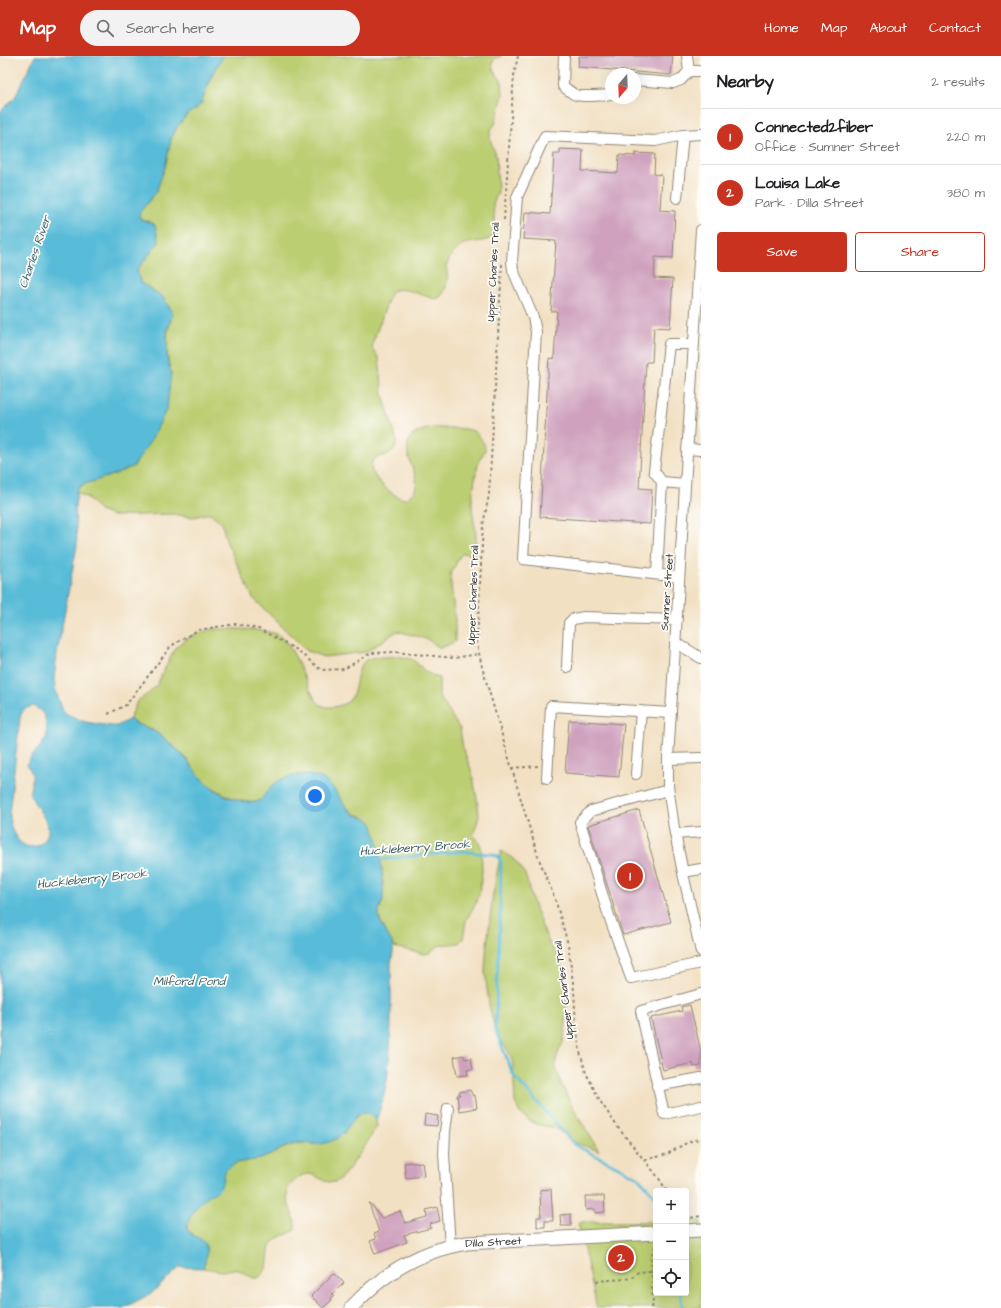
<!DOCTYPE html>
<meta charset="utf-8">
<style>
:root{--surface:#fff;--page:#f2f2f2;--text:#202124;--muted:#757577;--line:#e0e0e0;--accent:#c8321e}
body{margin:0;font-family:"Architects Daughter",sans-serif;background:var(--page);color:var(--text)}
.controls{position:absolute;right:12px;bottom:12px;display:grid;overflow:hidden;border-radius:4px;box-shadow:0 4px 16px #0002}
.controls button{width:36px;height:36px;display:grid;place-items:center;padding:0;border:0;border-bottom:1px solid var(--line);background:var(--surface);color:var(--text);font:20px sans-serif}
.compass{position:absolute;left:605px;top:12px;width:36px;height:36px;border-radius:50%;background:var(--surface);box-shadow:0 4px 16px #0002;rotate:199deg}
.you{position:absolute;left:315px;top:740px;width:14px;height:14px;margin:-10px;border:3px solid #fff;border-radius:50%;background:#1a73e8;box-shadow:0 0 0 6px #1a73e833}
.badge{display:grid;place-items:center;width:26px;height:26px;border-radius:50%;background:var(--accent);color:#fff;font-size:13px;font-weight:700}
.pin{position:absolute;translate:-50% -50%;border:2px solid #fff;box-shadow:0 1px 4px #0006}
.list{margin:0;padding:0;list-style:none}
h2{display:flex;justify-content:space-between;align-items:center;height:52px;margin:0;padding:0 16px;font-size:17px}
h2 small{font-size:13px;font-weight:400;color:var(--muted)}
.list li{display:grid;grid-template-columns:26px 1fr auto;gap:12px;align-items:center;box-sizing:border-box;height:56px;padding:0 16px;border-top:1px solid var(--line)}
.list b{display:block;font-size:15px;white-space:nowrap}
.list p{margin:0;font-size:13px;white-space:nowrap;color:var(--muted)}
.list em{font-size:13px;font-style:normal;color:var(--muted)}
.actions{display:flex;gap:8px;padding:12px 16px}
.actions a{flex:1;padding:9px 0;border:1px solid var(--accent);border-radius:4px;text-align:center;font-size:14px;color:var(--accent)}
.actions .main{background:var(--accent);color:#fff}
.icon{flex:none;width:22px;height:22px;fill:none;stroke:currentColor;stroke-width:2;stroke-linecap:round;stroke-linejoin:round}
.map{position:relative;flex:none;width:701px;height:1252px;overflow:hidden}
header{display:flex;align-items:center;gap:24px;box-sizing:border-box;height:56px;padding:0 20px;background:var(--accent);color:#fff}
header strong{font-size:19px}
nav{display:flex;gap:22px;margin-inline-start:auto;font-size:14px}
.search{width:280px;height:36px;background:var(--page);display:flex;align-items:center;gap:10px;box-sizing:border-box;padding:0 14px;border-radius:22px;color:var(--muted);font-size:15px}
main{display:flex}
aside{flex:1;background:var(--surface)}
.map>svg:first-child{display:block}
</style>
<header>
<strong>Map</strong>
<div class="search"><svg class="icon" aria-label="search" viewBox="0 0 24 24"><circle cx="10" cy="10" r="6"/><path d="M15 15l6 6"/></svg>Search here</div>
<nav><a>Home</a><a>Map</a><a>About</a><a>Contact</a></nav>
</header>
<main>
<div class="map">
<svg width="701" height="1252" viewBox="0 0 701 1252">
<rect width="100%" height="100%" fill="#fdfcf7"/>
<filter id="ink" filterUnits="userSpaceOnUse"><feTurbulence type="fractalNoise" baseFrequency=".025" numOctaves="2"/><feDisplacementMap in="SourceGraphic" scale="8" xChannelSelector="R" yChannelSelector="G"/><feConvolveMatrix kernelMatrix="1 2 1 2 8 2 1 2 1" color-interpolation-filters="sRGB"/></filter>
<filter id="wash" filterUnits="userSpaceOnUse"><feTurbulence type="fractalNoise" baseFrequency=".012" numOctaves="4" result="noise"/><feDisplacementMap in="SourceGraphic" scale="16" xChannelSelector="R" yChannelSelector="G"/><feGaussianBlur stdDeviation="0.9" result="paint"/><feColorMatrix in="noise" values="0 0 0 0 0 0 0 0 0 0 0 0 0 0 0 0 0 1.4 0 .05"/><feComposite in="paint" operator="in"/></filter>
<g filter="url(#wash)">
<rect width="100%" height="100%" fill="#f2e0c3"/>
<path fill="#bcce72" stroke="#747c4e" d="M224,0H502L494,3L492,8L493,13L502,26L503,39L495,68L490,75V83L496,100L498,135L493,149L495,171L492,181L487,184L463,188L451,200L446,210L448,223L444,236L440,241L436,243C424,241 401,228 391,236L373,286L372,292L379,302L383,339L397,386C391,408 379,394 372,406C365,416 394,444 407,443C409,440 413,437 415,434C422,418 399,399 411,381C417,374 434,371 442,372C453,373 473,370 479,380C482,384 485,389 485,394C484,398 480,401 479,405C476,413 473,435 472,444C471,461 480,480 474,498L471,499L463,497L460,500L450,519L455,565V586L440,592L427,583L397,575L366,596L324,601L307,595L253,542L226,485L222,467L210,457L193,461L172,458L113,460L99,455L88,442L77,437V435C81,426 106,421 116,418L171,317C165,294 165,280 173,257L162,240L141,227L137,214L159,186L150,165H142L139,162L140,156L156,135L165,111L171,83L177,71L188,58L197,52L202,46L210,23L216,11Z
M213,573C229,573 261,572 276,578C297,586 309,647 323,650C329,652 335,651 341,649C362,643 351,615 366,604C370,601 379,601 384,601C392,600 404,600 411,603C416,605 421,612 425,615C429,618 434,620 439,622V640L460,673L463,692L472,716L478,748L479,761L473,779L481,790L482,815L480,835L476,847L466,864L463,883L459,887L440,889L430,897L424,898L394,891L379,862L378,856L383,844L362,760C348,757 342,745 334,734L267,735C265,738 264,743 260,745C246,752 212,733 202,723C196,717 192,710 187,703C181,697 173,690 167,684C161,680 155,675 149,672C142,669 134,669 130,663L137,645L148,638L157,629L174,594C183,582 198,577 213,573Z
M501,795C510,799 516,805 522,813C526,818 527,826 529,833C534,852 542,871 550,889C554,895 559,900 561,907C566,925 567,946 566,965C565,971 565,979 563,986C560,994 554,1003 556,1012C561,1036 586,1072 599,1095L576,1087L556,1072L536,1068L531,1066L520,1057L515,1046L513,1007L509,996L497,979L495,974L489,949L485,916L486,897L492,844Z
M366,1056L372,1059L376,1064L377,1070C371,1081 345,1123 335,1126C321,1129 313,1110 298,1122C294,1125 290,1128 288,1133C283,1148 298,1160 295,1174C288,1179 278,1180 273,1186C264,1197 274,1210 258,1222H253L241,1215L235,1213L222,1215L203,1212C206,1203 209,1190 200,1183C194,1180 191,1179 187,1173C188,1160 197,1148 207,1140C211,1138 215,1137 218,1134C224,1128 221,1118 228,1112C236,1105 249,1105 259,1103C273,1099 283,1090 299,1087C306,1086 313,1089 320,1088C325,1087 330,1085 335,1083C348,1077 351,1058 366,1056Z
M701,1165V1252H597L578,1166H656V1237H686V1166Z"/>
<path fill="#59bcd8" stroke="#427482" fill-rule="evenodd" d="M35,0H224L216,11L210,23L202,46L197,52L188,58L177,71L171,83L165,111L156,136L140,156L139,162C144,166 150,165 155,169L159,186L137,214L141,227L162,240L173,257L167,274V302L171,317L167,352L153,381L134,410L116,418L85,428L79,431L77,435L75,451L77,489L57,597L54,623L56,636L63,654L67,658L85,666L111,670H117L130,663C134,669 142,669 148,672C155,675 161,680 166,684C173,689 180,696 186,703C191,709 196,716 201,722C213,735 237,748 255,746C263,745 263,739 268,734C279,719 304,715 321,722C335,728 340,746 351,756C357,762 370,760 373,770C380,789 384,822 383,842C383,847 379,851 379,856C377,868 393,882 393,892C394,899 390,906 391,913C391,950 392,986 387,1023C384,1037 382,1050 376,1064C360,1046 353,1066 343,1078C338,1083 328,1087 321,1088C314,1089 306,1086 299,1087C284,1089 274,1099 260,1103C249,1105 236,1105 228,1112C221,1118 225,1128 218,1134C215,1137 211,1138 208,1140C197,1148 188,1160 187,1173C192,1181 196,1179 202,1184C210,1191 206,1203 203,1212L180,1211L152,1237L123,1252H0V56L15,41ZM33,650C41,654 45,658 46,667C46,670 47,673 47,676C47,689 31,696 27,708C29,711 31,715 32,719C33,726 28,733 31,740C35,750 50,766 48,776C46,789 30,796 20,786C12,778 10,769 9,758L20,662C22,654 25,652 33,650Z"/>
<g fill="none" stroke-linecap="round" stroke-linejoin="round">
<path stroke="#59bcd8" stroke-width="3" d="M376,804L464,795L476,797L493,798L499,801L501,806L500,862L495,973L514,1020L575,1089L638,1121L656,1141
M680,1237L683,1252"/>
</g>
<g id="blocks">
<path fill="#cfa1be" d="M579,0H673L671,19L578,11Z
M560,93L583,94L582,115L618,117L619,99L635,100V97L655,98L654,118L662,119L660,154L675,155L673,202L655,201L654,222L673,223L670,272L654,271L652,306H646L639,432L652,433L650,468L540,461L549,302L554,303L557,255H551L556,185L523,183L525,156L550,158L554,98H560Z
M569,664L624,668L619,721L565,717Z
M639,754L671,866L623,879L588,769Z
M690,949L701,996V1010L694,1011L693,1007L663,1014L651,962L682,955L681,951Z
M464,999L465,1003L471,1002L473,1013L467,1014L468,1019L457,1020L454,1001Z
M470,1034L473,1040L475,1039L477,1052L459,1055L457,1039H460L459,1036Z
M425,1058L438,1060L437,1070L424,1069Z
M412,1106L413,1107L422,1106L424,1120L406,1122L404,1107Z
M551,1133L553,1165H545V1171H537V1161H541L540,1134Z
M585,1140H604L605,1156L595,1157V1153L586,1154Z
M369,1147H370L382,1162L400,1155L405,1167L427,1161L426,1154L437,1151L440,1165L430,1168L431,1172L404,1179L407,1186L375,1198L370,1185L376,1183L374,1178L379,1176Z
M571,1158V1170H561L560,1159Z
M334,1217L344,1227L332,1238L334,1239L331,1242L332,1244L323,1252L311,1240Z"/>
</g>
</g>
<g filter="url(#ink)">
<use href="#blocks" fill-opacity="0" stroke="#8e8677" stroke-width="1"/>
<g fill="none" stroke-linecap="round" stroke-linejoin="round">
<g stroke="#8e8677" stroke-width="12">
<path id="minor" d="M564,0L563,30C567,33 571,37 576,39C583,41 603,40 611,38
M687,0L689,15H701
M635,24L673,27L681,24L689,15
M677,142L683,79
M701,174L668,703V730L674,772L684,822L701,896
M687,393L701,394
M662,426L654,415L669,288H694
M657,518L662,426L685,428
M679,521L523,503L536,276L533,261L513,214L512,205L517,141L545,80L655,85L683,79L701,78
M675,586L701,602
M567,611L569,567L573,563L584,561L677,564
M668,703L701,702
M636,718L641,655
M547,722L551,650L671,657
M668,734L591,755L580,766L608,857L631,922L701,907
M675,778L701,776
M683,816L701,813
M701,938L641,955L664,1058L701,1050
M657,1030L701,1022
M448,1052L445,1076L444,1098L450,1190"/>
</g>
<g stroke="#8e8677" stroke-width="15">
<g id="major">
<path d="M686,1175L701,1174"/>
<path id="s1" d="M351,1252C382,1218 421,1194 467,1187L656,1177"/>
</g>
</g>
<path stroke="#8e8677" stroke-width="2" stroke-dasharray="3 3" stroke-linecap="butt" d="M504,164L514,19L518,0
M502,208L489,439L483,469L477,588L482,611L519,737L539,803L556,846L568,888L574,934L576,969L580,996L586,1017L600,1045L619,1073L658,1121L667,1135
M108,658L126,649L171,590L198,574L235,568L259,573L297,594L321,614L344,613L371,597L395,596L454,602L479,598
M511,712L539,710
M645,1104C653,1102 662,1100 669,1097C680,1091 688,1084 701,1083
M686,1159L690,1162L701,1160
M596,1225L625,1223L631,1222L638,1216L652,1215
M567,1252V1251
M652,1252L653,1247L651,1200L656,1188"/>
<use href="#minor" stroke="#fff" stroke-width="10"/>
<use href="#major" stroke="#fff" stroke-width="13"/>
</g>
</g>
<g text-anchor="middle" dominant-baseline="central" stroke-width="3.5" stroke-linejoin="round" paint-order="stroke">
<g font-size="11" fill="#2b2b2b" stroke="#fdfcf7">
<text transform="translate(493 216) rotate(-87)">Upper Charles Trail</text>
<text transform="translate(667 536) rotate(-86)">Sumner Street</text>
<text transform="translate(473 539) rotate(-88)">Upper Charles Trail</text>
<text transform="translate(564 934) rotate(-97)">Upper Charles Trail</text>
<text stroke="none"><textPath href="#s1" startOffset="162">Dilla Street</textPath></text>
</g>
<g font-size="12" font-style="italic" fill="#3b5e68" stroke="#fdfcf7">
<text transform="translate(35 196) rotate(-71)">Charles River</text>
<text transform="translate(415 792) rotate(-4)">Huckleberry Brook</text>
<text transform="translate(92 823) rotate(-6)">Huckleberry Brook</text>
<text x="189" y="925">Milford Pond</text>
</g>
</g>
</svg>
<div class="controls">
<button>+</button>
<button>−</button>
<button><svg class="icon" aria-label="locate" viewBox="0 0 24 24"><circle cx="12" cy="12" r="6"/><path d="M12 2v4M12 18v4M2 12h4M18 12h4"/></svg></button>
</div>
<svg class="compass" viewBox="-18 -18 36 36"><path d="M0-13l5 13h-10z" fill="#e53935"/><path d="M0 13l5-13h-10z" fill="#757577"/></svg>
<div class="you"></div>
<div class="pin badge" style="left:630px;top:820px">1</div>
<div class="pin badge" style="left:621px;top:1202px">2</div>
</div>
<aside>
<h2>Nearby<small>2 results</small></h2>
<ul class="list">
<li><span class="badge">1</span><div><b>Connected2fiber</b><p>Office · Sumner Street</p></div><em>220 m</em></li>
<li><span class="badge">2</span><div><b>Louisa Lake</b><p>Park · Dilla Street</p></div><em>380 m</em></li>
</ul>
<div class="actions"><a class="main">Save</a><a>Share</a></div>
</aside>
</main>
